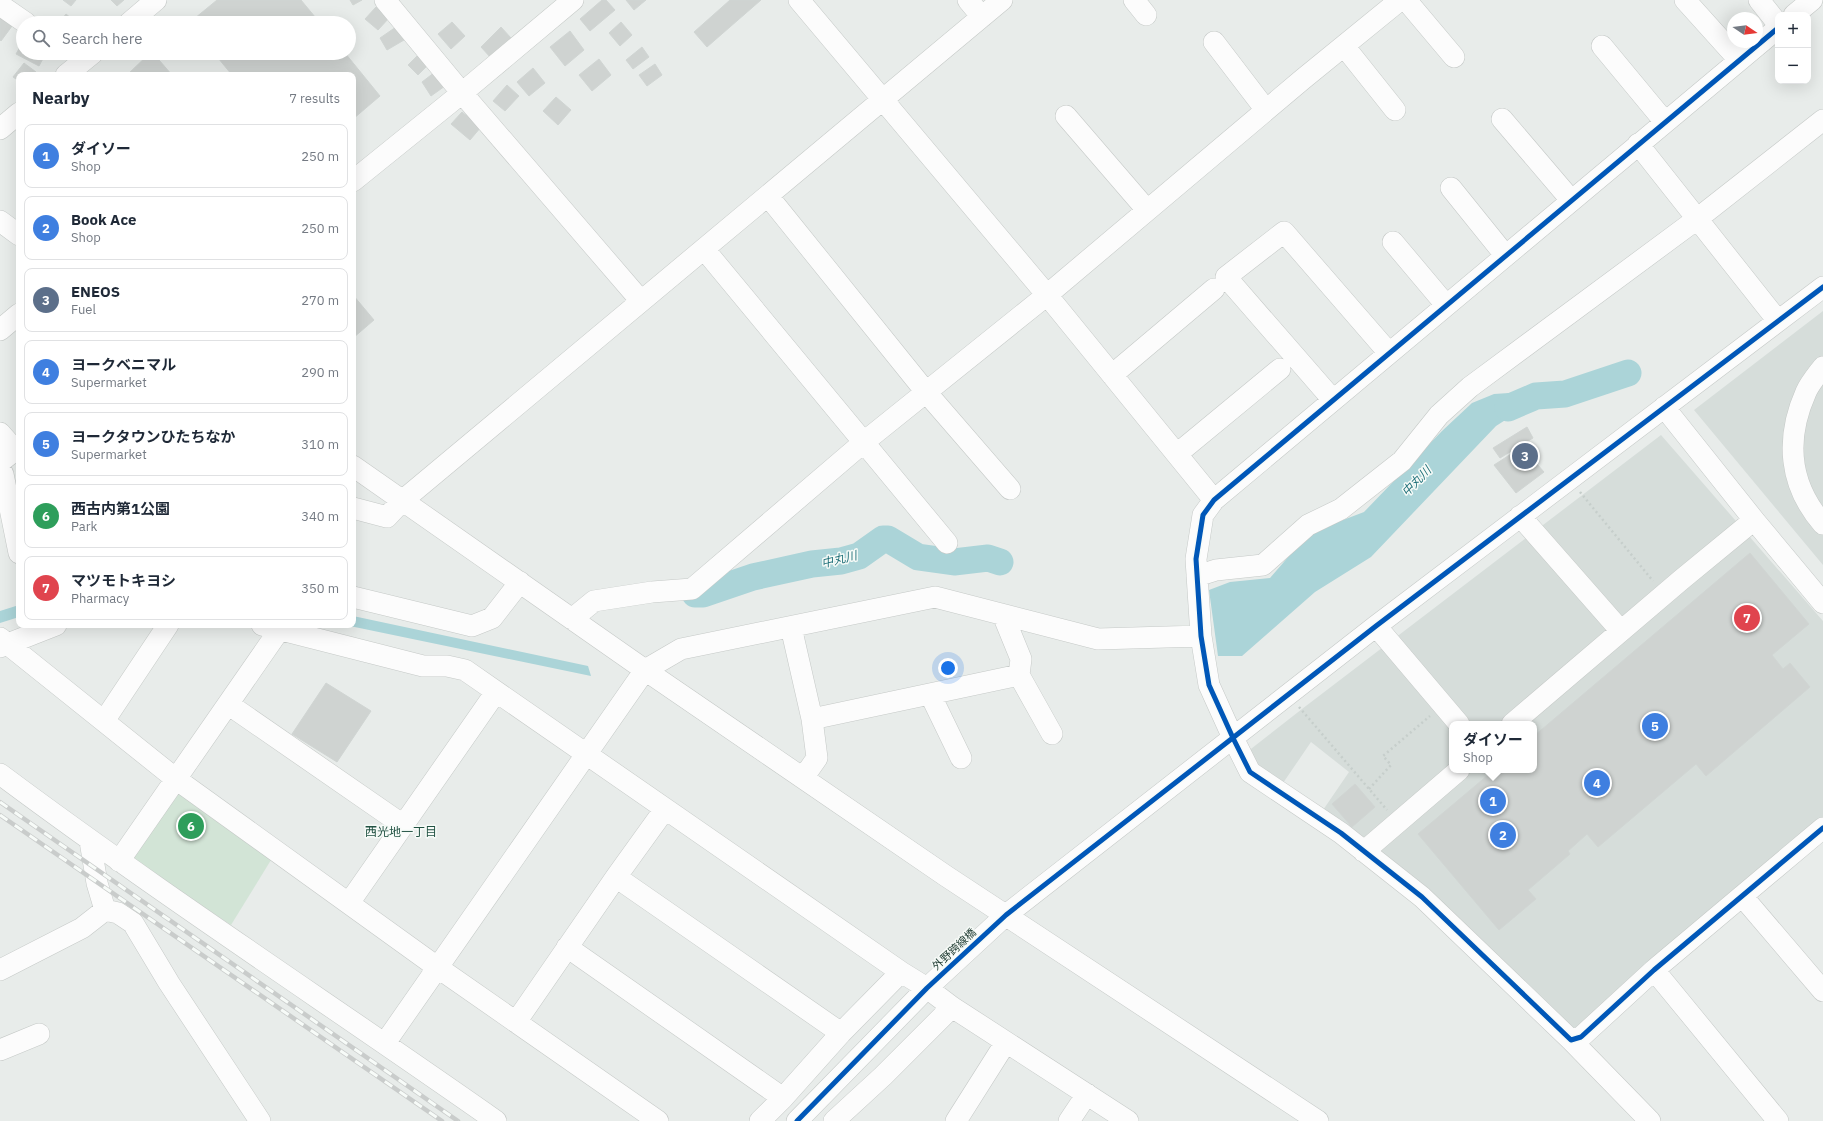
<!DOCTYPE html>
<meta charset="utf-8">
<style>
:root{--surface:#fff;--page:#f6f6f7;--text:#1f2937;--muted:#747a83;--line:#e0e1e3;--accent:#7c3aed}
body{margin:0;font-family:"IBM Plex Sans","Noto Sans JP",sans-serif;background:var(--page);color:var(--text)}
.controls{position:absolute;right:12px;top:12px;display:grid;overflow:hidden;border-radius:8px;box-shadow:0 4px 16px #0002}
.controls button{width:36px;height:36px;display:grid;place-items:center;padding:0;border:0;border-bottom:1px solid var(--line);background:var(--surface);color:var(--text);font:20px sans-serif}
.compass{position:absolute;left:1727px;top:12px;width:36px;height:36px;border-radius:50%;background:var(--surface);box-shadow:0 4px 16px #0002;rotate:103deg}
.you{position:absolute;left:948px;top:668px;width:14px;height:14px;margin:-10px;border:3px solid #fff;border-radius:50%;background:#1a73e8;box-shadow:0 0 0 6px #1a73e833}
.badge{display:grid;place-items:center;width:26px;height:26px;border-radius:50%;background:var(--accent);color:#fff;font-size:13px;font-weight:700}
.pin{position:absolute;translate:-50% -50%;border:2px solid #fff;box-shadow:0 1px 4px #0006}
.popup{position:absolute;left:1449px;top:721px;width:88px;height:52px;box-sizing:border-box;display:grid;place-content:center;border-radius:8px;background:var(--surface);filter:drop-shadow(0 1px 3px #0005);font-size:13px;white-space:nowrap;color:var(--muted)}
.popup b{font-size:15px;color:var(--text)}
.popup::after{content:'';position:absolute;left:50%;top:100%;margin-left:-8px;border:8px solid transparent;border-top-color:var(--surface)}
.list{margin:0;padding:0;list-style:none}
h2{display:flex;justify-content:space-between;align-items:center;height:52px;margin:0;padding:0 16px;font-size:17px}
h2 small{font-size:13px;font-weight:400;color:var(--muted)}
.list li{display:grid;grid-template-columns:26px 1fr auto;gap:12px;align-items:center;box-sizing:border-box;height:64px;margin:0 8px 8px;padding:0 8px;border:1px solid var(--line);border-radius:8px}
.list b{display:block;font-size:15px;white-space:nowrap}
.list p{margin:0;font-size:13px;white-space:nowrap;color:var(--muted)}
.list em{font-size:13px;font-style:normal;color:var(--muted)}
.icon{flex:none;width:22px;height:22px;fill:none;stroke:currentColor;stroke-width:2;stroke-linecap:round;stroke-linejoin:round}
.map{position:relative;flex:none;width:1823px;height:1121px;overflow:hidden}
.search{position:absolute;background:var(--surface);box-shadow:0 4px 16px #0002;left:16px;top:16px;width:340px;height:44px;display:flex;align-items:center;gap:10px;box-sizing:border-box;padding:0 14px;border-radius:22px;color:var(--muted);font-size:15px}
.panel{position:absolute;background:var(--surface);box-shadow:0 4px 16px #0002;left:16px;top:72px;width:340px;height:556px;border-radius:8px}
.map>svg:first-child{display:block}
</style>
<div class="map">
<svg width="1823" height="1121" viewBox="0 0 1823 1121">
<rect width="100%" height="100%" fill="#e8ecea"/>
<path fill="#d6ddda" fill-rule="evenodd" d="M1823,311V565L1694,410Z
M1661,435L1823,621V823L1571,1040L1321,813L1349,772L1311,742L1281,786L1256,770L1247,752L1302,709ZM1452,724H1534V770H1452Z"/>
<path fill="#d2e4d6" d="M180,792L271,860L231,925L131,859Z"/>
<path fill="#abd4d8" d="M1524,392L1543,396L1496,426L1371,557L1315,592L1242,656H1218L1209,590L1230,582L1270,578L1309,533L1364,512L1442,431L1472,403L1494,394Z
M19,605V617L0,623V611Z
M353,616L588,666L591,676L345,625H353Z"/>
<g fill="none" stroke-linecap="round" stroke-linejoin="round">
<path stroke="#abd4d8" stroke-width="27" d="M1508,408L1536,396L1565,394L1628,373
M695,594H703L753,577L812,564L841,561L859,556L883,539H888L918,557L954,562L988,558L1000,562"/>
</g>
<path fill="#cfd3d1" stroke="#d0d5d3" d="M63,0H76L71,6Z
M111,0H124L117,6Z
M217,0H301L320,23H189Z
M350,0H362L353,5Z
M602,0H606L615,10L590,31L580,19Z
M626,0H646L634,10Z
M730,0H761L707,47L694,32Z
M376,7L389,18L378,30L365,19Z
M66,14L77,23H59Z
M0,15L15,22L1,41L0,40Z
M452,22L465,36L451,49L438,34Z
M621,22L632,35L620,46L609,33Z
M396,27L404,40L387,50L380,38Z
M501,27L511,38L491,58L481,47Z
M570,31L584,50L565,66L550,47Z
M23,42V53H46L39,66L16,54Z
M642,47L649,57L633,69L626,60Z
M150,53H153L172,75H127Z
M214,53H345L380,96L353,119V75H232Z
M420,53L430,63L418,75L408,65Z
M599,59L611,75L592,91L579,75Z
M24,63L36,72L34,75H19V81L13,77Z
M655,64L662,75L647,86L639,75Z
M533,68L545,83L529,96L517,82Z
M435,72L445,86L431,96L422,82Z
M507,85L519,96L505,111L493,101Z
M556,97L571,110L558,125L543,111Z
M462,112L481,127L470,140L451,124Z
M353,295L374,320L353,338Z
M1527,427L1533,438L1500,458L1493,448Z
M1522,447L1544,472L1516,493L1494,465Z
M1750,553L1809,624L1772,655L1783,669L1790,663L1810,687L1706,776L1696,764L1598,847L1587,834L1568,851L1570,854L1528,890L1536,899L1499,930L1418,834L1494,770H1534V736Z
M326,683L371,711L337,762L292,734Z
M1355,784L1375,807L1352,827L1332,804Z"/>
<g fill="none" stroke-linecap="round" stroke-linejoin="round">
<g stroke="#c5c9c7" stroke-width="22">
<path id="minor" d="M385,0L462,93L641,301
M799,0L1047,295L1214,500
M968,0L982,17
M1134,0L1146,15
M1406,0L1454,57
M1685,0L1739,60
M1759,0L1778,24
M0,5L26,23
M1794,15L1812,0
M129,23L156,0
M1214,42L1266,110
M1344,46L1395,110
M1602,46L1665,122
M66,75L93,53
M1066,116L1147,210
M1502,119L1571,200
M0,129L19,113
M1638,144L1778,321
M353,181L462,93L573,0
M1451,188L1505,255
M768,196L926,392L1010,489
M0,221L19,235
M1393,242L1446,305
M704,249L947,543
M0,330L19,314
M1823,367C1817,375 1810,383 1806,392C1785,439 1789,485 1823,524
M1112,375L1214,289
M1333,400L1226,277L1284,232L1389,353
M1664,407L1754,520L1823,603
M0,433L15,450
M1177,454L1280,369
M0,462L19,447
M353,466L645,670L946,876L1318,1121
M3,474L19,553
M353,508L387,517L402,501L1002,0
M1520,516L1621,631
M1197,576L1216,570L1263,565L1308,525L1341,509L1402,461L1439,415L1470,387L1697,219L1823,120
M353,597L472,626L492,618L520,582
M1003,615L1021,659L1019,675L1052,734
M572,619L594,601L652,592L692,589L864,442L1047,295L1303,79L1400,0
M262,625L423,666H447L465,670L901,972
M1376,626L1459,724
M791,627L812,719L817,758L803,778
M0,638L176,779L437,967L658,1121
M0,647L56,625
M930,694L961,758
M228,704L403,825
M812,719L1019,675
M104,721L168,625
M1512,724L1681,580L1754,520
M0,774C162,895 331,1005 496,1121
M90,841L97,883L105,910
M1363,851L1368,848L1459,770
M119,861L280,629
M616,877L841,1033
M1742,896L1823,991
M349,903L496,692
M105,910L118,913L133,923L169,983L260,1121
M567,947L783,1098
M0,970L82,928L105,910
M1654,970L1778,1121
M516,1022L616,877L665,809
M1571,1040L1581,1037L1654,970L1823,828
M385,1043L645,670L681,649L935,597L1098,639L1201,636
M0,1050L39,1034
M760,1121L783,1098L841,1033L901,972L927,988L952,1007L1128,1121
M797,1121L927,988L1006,915L1376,626L1823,287
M834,1121L883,1076L952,1007
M956,1121L1006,1042
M1069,1121L1087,1094
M1650,1121L1571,1040L1422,897L1341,833L1250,772L1233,738L1209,685L1201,636L1196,559L1203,515L1214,500L1778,28"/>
</g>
<path stroke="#c6cecb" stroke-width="2.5" stroke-dasharray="2 3" stroke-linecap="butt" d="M1580,492L1653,581
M1299,707L1387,810
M1369,789L1391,765L1383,756L1430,716"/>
<use href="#minor" stroke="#fcfcfc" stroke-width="21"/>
<g stroke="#c9cccb" stroke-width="4.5">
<path id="rail" d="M0,802L458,1121
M0,815L442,1121"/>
</g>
<use href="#rail" stroke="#f7fbf8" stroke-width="3" stroke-dasharray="9" stroke-linecap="butt"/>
<g stroke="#f7fbf8" stroke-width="8">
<path id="cycleway" d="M1778,28L1214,500L1203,515L1196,559L1201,636L1209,685L1233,738L1250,772L1341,833L1422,897L1571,1040L1581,1037L1654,970L1823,828
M797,1121L927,988L1006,915L1376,626L1823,287"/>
</g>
<use href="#cycleway" stroke="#0057b8" stroke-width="5"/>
</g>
<g text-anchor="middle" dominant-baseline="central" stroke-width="3" stroke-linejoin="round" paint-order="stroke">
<g font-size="11" fill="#254037" stroke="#f7fbf8">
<text transform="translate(954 949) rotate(-43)">外野跨線橋</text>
</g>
<g font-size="12" font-style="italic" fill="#21717a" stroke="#f7fbf8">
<text transform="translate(1416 481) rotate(-46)">中丸川</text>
<text transform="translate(839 559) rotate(-14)">中丸川</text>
</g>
<g font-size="12" fill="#225243" stroke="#f7fbf8">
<text x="401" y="831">西光地一丁目</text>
</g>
</g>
</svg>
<div class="controls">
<button>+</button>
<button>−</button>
</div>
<svg class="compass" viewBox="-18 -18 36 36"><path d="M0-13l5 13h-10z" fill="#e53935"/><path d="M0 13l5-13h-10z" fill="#747a83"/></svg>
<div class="you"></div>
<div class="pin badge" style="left:1493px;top:801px;background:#3f7fe0">1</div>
<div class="popup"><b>ダイソー</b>Shop</div>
<div class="pin badge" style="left:1503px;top:835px;background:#3f7fe0">2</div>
<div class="pin badge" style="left:1525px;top:456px;background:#5c6f8a">3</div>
<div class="pin badge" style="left:1597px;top:783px;background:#3f7fe0">4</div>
<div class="pin badge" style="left:1655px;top:726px;background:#3f7fe0">5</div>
<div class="pin badge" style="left:191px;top:826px;background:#2e9e5b">6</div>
<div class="pin badge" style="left:1747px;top:618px;background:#e0444e">7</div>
<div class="search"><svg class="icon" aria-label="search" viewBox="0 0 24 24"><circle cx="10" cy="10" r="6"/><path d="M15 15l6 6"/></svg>Search here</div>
<section class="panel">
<h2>Nearby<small>7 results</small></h2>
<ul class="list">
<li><span class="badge" style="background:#3f7fe0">1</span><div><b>ダイソー</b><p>Shop</p></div><em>250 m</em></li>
<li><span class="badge" style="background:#3f7fe0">2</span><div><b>Book Ace</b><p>Shop</p></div><em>250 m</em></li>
<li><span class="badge" style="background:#5c6f8a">3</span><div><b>ENEOS</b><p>Fuel</p></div><em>270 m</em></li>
<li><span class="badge" style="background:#3f7fe0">4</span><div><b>ヨークベニマル</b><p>Supermarket</p></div><em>290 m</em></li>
<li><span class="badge" style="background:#3f7fe0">5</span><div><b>ヨークタウンひたちなか</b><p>Supermarket</p></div><em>310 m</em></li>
<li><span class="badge" style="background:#2e9e5b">6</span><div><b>西古内第1公園</b><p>Park</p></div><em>340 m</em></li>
<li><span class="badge" style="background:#e0444e">7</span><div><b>マツモトキヨシ</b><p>Pharmacy</p></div><em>350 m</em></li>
</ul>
</section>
</div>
